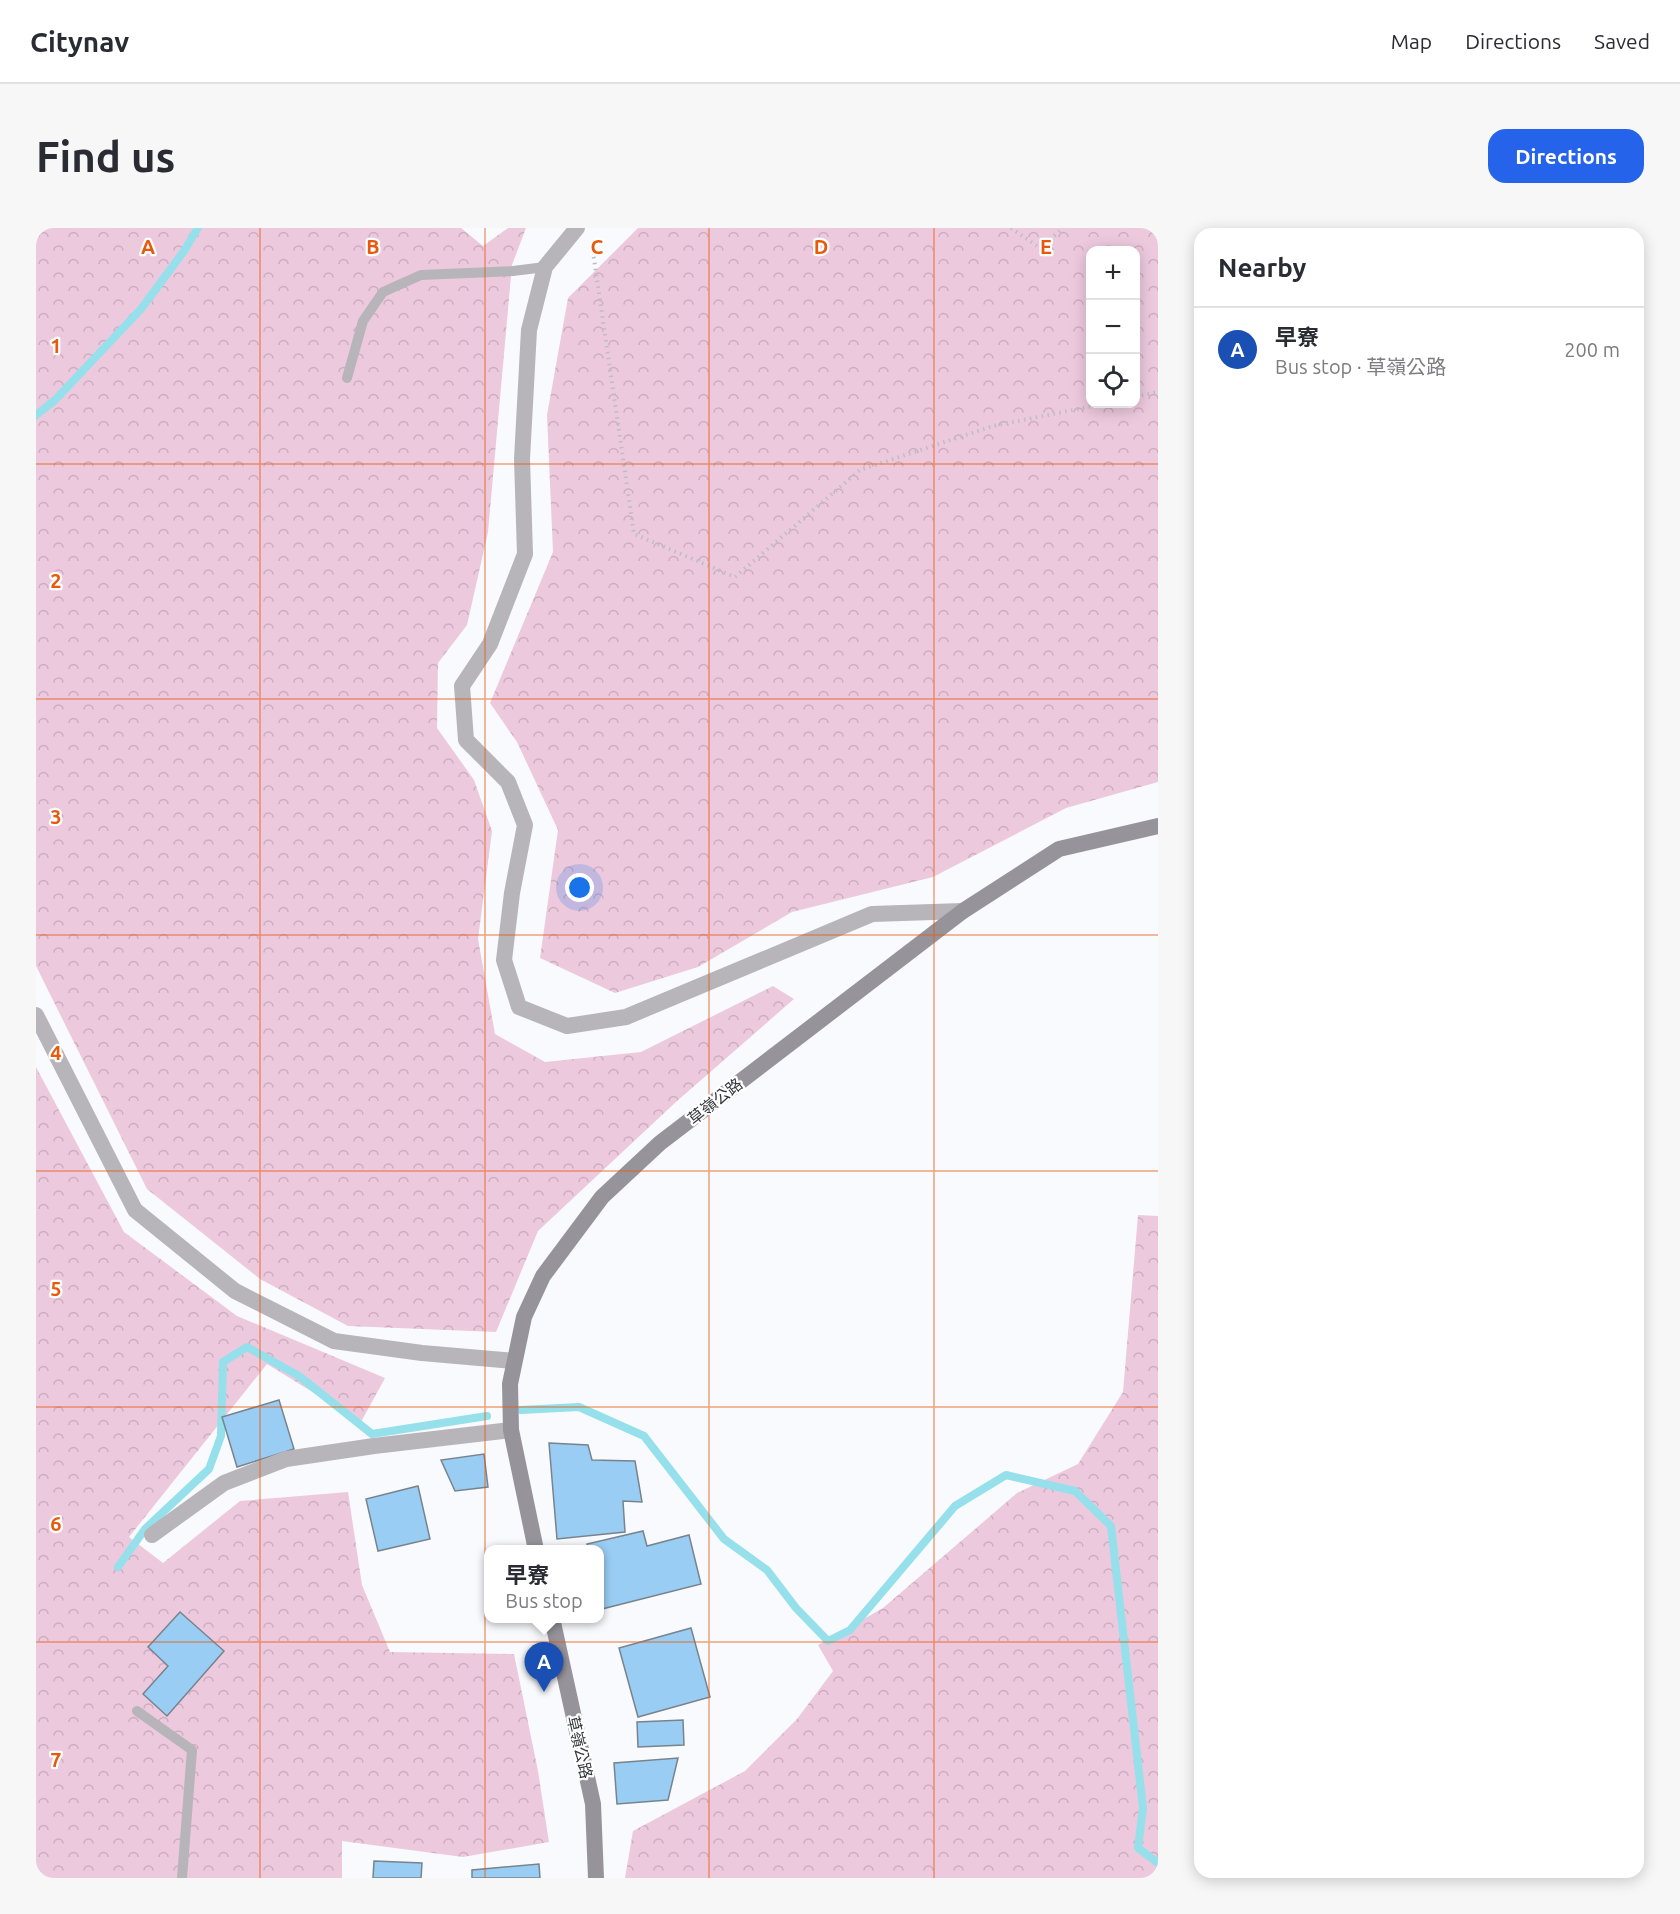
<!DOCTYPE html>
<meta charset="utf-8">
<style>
:root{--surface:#fff;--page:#f7f7f7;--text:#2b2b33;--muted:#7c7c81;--line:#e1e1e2;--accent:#2563eb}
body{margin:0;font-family:Ubuntu,"Noto Sans TC",sans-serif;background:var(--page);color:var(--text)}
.controls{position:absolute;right:18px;top:18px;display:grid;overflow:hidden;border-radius:12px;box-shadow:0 3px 15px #0003}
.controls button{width:54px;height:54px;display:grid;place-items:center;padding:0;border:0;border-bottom:2px solid var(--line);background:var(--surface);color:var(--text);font:30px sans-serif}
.you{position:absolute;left:544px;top:660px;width:21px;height:21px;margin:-15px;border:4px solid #fff;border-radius:50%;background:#1a73e8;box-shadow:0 0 0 9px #1a73e833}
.badge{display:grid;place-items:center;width:39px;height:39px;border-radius:50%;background:var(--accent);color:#fff;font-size:20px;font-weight:700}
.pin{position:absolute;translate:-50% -50px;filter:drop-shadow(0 2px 3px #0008)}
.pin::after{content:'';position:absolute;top:32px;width:21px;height:18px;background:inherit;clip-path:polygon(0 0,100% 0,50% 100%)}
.popup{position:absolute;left:448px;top:1317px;width:120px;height:78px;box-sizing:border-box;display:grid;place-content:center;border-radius:12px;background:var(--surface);filter:drop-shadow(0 2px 4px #0005);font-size:20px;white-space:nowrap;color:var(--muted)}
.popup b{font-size:22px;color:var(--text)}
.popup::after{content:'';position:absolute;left:50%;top:100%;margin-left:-12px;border:12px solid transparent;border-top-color:var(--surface)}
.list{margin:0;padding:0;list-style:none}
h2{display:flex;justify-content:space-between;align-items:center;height:78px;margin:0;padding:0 24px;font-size:26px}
h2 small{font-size:20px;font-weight:400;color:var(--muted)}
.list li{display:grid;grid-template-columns:39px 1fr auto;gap:18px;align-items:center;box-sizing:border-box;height:84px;padding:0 24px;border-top:2px solid var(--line)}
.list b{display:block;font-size:22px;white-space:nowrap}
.list p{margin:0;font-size:20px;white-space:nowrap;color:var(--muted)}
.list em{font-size:20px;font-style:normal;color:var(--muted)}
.icon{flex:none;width:33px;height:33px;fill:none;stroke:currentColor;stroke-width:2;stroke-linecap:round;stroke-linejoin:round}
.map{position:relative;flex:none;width:1122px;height:1650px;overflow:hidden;border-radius:18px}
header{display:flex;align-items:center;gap:36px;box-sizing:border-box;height:84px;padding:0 30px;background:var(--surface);border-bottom:2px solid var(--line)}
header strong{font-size:28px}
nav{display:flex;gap:33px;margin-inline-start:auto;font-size:21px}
.intro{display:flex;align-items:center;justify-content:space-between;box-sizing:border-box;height:144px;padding:0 36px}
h1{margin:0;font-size:42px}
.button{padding:15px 27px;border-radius:18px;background:var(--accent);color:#fff;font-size:21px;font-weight:700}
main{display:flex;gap:36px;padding:0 36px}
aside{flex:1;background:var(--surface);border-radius:18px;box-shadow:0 3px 15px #0003}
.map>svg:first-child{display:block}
</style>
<header>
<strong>Citynav</strong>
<nav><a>Map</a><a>Directions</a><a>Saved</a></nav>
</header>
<div class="intro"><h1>Find us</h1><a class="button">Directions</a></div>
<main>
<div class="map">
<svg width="1122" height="1650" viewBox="0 0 1122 1650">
<defs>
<pattern id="forest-crowns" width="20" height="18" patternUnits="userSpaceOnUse" patternTransform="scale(1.5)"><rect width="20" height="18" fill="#edc9de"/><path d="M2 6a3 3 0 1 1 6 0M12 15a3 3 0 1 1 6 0" fill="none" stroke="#ccadc0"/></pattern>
</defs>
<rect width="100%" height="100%" fill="#f9fafd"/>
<path fill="url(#forest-crowns)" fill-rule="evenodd" d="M0,0H425L447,18L472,0H490L476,37L452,304L431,397L402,435L401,500L438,552L456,603L442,711L459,806L509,834L605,824L737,758L758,771L641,873L502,1003L460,1104L312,1098L224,1051L111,961L0,738Z
M602,0H1122V554L1030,580L897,649L756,684L662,739L579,765L504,730L522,602L481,514L454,475L517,324L511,187L532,70ZM1100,22V176H1054V22Z
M0,839L88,1004L201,1088L349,1150L325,1194L231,1136L93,1309L127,1335L204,1273L312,1264L326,1357L354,1424L478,1426L502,1543L513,1614L427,1629L306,1613V1650H0Z
M1102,987L1122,988V1650H589L597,1603L709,1543L761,1491L797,1443L782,1417L847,1380L981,1265L1042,1236L1087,1164Z"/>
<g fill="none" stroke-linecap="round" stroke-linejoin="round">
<path stroke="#95e0eb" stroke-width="8" d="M0,187L19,172L105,81L148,23L162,0
M485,1182L543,1179L608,1208L688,1311L731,1342L760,1380L792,1413L814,1402L919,1278L970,1247L1039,1263L1075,1298L1107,1580L1102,1620L1122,1635
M82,1339L109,1301L173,1241L185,1208L187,1134L211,1119L263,1148L336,1206L451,1188"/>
</g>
<path fill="#9acdf3" stroke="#78848d" stroke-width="1.5" d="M243,1172L258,1221L201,1239L186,1189Z
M513,1215L552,1217L556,1232L599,1233L606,1274L587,1273L589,1304L521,1311Z
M448,1226L452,1259L419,1263L405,1232Z
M382,1258L394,1311L342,1323L330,1271Z
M607,1303L611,1318L653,1307L665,1356L566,1381L564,1368V1322H552L551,1316Z
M144,1384L188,1423L131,1488L107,1466L132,1438L112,1419Z
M655,1400L674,1469L602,1489L583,1420Z
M647,1492L648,1517L602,1519L601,1494Z
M642,1530L632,1572L581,1576L578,1535Z
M338,1633L386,1635L385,1650H337Z
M503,1636L504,1650H436V1642Z"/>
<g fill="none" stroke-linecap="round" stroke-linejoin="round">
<path stroke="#bdbec2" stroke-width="4" stroke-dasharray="1.5 4.5" stroke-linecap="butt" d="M975,0L1004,20L1027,0
M556,17L598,306L699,349L824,242L957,198L1067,176
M1100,169L1122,164"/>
<path stroke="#b7b4ba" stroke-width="10" d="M311,150L327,93L347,64L385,47L477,43L509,39
M101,1483L156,1522L146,1650"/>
<path stroke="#b7b4ba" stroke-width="16" d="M541,0L509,39L493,102L486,231L489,326L454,416L426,458L430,512L472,554L489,597L476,665L468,732L483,779L531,798L590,789L836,686L927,683
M0,787L99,982L199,1063L298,1113L386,1125L478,1133
M116,1307L188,1255L250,1231L338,1218L475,1202"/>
<path stroke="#97939b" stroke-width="16" d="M500,1322L475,1202L474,1156L488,1089L507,1048L566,969L624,915L927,683L1023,621L1122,598
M516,1390L557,1576L560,1650"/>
</g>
<path fill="none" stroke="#e8590c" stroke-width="1.5" stroke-opacity="0.55" d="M224,0V1650M449,0V1650M673,0V1650M898,0V1650M0,236H1122M0,471H1122M0,707H1122M0,943H1122M0,1179H1122M0,1414H1122"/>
<g text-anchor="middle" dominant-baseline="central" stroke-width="4.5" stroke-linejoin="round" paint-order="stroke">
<g font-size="16" fill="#37383e" stroke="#fff">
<text transform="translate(679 873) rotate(-38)">草嶺公路</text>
<text transform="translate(544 1519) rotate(77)">草嶺公路</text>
</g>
</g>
<g font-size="20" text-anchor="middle" font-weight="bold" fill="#e8590c" stroke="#fff" stroke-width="4.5" stroke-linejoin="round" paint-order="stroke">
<text x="112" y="26">A</text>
<text x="337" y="26">B</text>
<text x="561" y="26">C</text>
<text x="785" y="26">D</text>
<text x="1010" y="26">E</text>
<text x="20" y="125">1</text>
<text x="20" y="360">2</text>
<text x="20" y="596">3</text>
<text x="20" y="832">4</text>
<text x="20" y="1068">5</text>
<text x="20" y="1303">6</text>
<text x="20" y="1539">7</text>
</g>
</svg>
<div class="controls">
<button>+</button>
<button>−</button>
<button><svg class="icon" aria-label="locate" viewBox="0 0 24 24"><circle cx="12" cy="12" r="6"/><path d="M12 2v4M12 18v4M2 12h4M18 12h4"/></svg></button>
</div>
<div class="you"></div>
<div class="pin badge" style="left:508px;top:1464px;background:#1a4fb4">A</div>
<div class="popup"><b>早寮</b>Bus stop</div>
</div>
<aside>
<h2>Nearby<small></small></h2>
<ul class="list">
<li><span class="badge" style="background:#1a4fb4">A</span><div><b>早寮</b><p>Bus stop · 草嶺公路</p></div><em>200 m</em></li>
</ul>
</aside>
</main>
